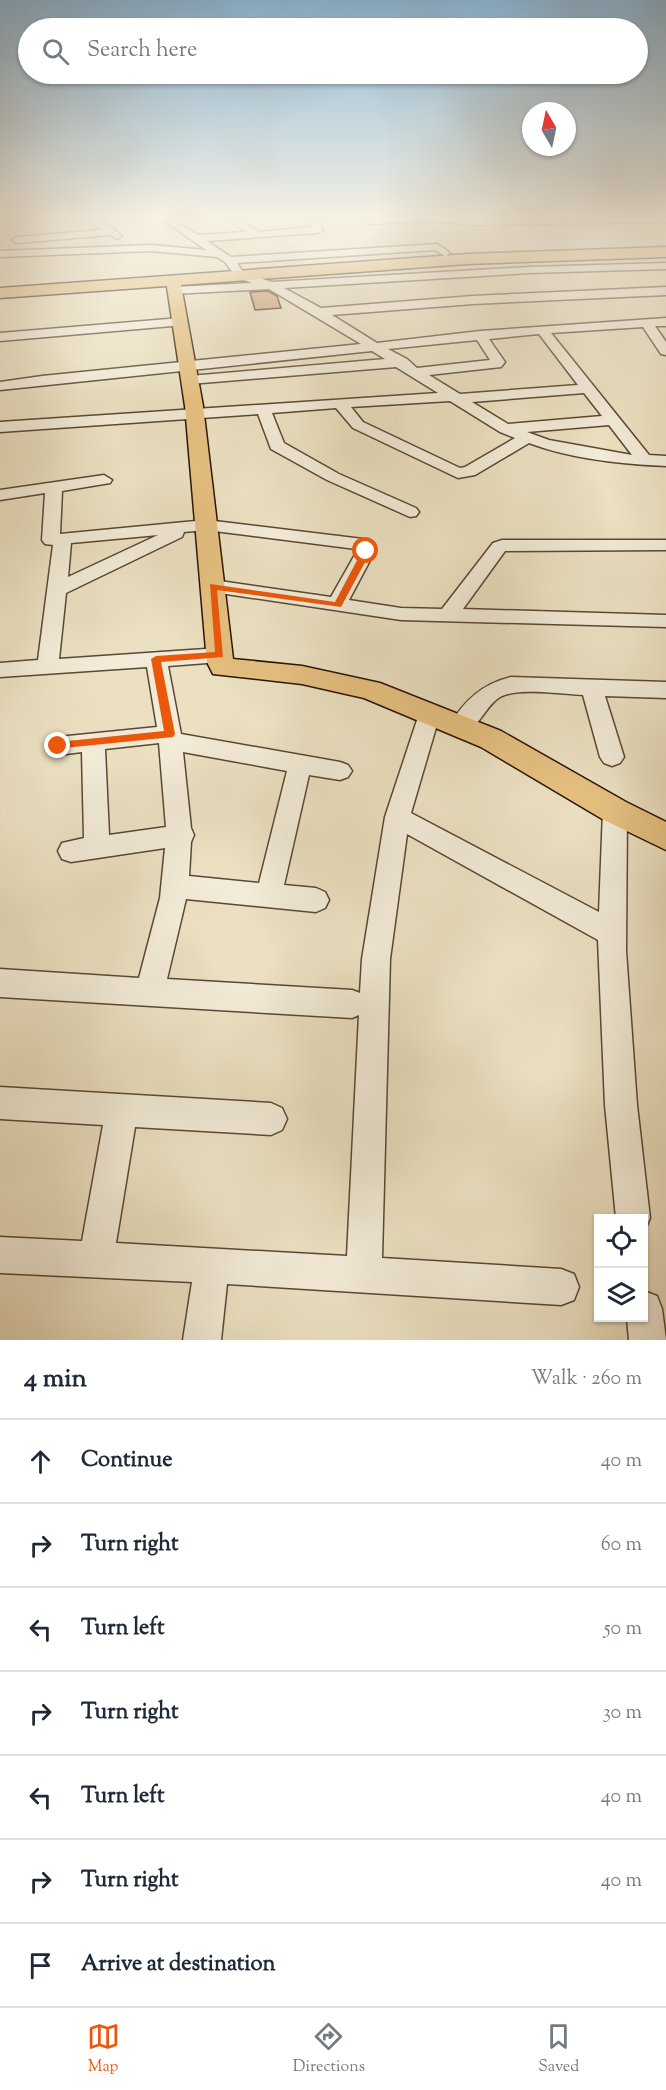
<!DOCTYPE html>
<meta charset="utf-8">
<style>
:root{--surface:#fff;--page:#f6f6f7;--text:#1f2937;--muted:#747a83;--line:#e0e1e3;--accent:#ea580c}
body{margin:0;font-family:"Sorts Mill Goudy",serif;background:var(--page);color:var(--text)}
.controls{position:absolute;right:18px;bottom:18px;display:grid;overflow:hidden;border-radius:0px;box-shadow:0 2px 4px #0004}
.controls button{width:54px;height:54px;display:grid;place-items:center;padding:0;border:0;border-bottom:2px solid var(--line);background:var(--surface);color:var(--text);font:30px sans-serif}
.compass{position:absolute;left:522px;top:102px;width:54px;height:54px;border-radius:50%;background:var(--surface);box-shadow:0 2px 4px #0004;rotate:351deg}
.stop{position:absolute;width:18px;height:18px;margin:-14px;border:4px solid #ea580c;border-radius:50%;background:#fff}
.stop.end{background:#ea580c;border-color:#fff;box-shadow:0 2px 6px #0008}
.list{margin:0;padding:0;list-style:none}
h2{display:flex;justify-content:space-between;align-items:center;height:78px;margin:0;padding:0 24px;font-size:26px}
h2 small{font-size:20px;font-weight:400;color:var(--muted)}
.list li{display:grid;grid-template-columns:39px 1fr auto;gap:18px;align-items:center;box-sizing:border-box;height:84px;padding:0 24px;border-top:2px solid var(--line)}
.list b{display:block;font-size:22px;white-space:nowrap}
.list em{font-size:20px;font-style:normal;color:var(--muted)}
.icon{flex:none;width:33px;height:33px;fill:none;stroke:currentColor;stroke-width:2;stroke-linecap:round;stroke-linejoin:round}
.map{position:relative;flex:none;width:666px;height:1340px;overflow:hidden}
.search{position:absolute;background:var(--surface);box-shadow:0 2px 4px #0004;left:18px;right:18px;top:18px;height:66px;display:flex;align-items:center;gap:15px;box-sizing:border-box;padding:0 21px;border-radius:33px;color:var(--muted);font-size:22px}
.sheet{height:666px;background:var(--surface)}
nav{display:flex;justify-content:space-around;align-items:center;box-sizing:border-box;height:84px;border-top:2px solid var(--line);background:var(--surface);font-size:16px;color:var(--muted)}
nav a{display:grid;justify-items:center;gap:3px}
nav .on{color:var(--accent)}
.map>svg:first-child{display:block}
</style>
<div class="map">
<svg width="666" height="1340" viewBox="0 0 666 1340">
<rect width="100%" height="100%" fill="#ebe0c1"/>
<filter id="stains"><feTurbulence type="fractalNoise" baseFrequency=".00333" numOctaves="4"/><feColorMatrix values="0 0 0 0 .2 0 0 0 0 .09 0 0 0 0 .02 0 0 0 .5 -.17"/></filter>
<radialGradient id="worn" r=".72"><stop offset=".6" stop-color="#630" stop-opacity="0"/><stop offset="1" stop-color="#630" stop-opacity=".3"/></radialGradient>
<path fill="#d19e75" stroke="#2a1406" stroke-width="1.5" d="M268,291L277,296L281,308L255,310L250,292Z"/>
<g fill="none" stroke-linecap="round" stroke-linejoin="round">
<g stroke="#5a4735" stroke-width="3">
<path id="minor" d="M0,216H56L51,219L0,221Z
M86,216H97L122,236L117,239L110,235L17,243L12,240L17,237L102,230Z
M158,216H169L198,235L246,232L223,216H234L259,232L312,227L306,216H316L323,230L318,233L207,241L231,257L437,244L450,253L445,256L435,250L237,263L244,273L272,282L529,267L666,263V269L529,273L284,288L321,308L473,296L666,287V295L473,304L332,315L377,343L480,331L666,318V326H655L666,342V355L661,354L643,327L551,333L649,455L666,456V466C621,464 571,459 529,443L475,475L458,478L353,428L336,408L272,413L284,443L339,474L416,508L419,512L416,516L410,517L327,480L271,449L258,414L0,432V422L438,393L396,367L190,384L183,380L190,376L385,359L372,351L0,390V382L42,376L361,344L269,289L171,294L169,291L175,287L252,283L236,277L225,262L217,257L151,251L0,257V251L151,245L206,250ZM539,334L578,385L460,394L429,375L501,367L505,362L489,339ZM477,340L490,360L417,368L407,359L388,349ZM584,393L602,416L508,424L472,402ZM450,401L500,432L515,438L465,467L460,468L363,422L351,407ZM609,425L632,455L549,440L527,432Z
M412,216L474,219L666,216V222L474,225L427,221L370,224L365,221L370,218Z
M180,318L184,319L186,322L184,325L0,341V333Z
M104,475L112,480L110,483L62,491L60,534L206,520L363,539L369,540L375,551L349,600L401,608L442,609L493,543L502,540H666V550L505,551L463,609L666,615V627L401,620L213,592L206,590L204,586L206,582L213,580L331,597L357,551L356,549L206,530L184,532L182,537L66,593L59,659L220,648L227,650L230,655L227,660L220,662L168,666L181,734L340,762L348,765L352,771L348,777L340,780L309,775L284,885L316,888L325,892L329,900L325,908L316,912L186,899L167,979L352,990L360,993L362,959L385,817L421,708L429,706L437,708L440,714L411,813L599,912L603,811L606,804L615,801L624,804L627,811L626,951L637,1105L650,1218L645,1230L644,1218H616L605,1105L598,940L407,834L390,959L382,1258L561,1269L574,1274L579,1287L574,1300L561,1305L227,1284L221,1340H183L192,1282L0,1273V1237L82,1241L103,1125L0,1119V1087L271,1103L282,1108L287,1119L282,1130L271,1135L135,1127L116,1243L347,1256L359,1015L352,1018L0,997V969L139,978L160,898L165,848L71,862L62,859L58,851L62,843L84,838L82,752L58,755L50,752L47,746L50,740L58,737L157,727L147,667L0,677V663L38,660L53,545L45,544L42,540L45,493L0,500V490ZM158,535L68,577L71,543ZM159,743L166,827L109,835L105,749ZM183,752L287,771L259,883L189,876L191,842L194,835L191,828Z
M511,677L666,682V698L605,696L624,757L620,763L612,766L604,763L600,757L583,695C563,694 517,687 500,697C483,707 475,740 452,733L449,727C463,701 482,684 511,677Z
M644,1291L657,1296L662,1309L666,1340H629L627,1318H644Z"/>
</g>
<g stroke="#2a1406" stroke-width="3">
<path id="major" d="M173,276L180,280L203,406L233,659L302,666L380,683L501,731L626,802L666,822V850L604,820L481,747L364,698L302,684L213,674L207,662L185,406L166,280Z"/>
</g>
<g stroke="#2a1406" stroke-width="3">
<path id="highway" d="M666,247V257L468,264L0,298V288L468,254Z"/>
</g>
<use href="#minor" fill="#f2ebd7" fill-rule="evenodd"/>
<use href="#major" fill="#e6c080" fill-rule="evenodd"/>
<use href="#highway" fill="#e6c080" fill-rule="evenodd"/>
</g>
<linearGradient id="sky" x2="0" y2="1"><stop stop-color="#8ab6d7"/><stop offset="0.54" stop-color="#f6f1e3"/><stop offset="1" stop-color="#f6f1e3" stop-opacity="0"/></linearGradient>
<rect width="666" height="403" fill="url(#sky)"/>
<path fill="#ea580c" d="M366,548L371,551L341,607L217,590L223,657L161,662L175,734L173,737L54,749L53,746L58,742L164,731L151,659L156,656L215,652L210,584L335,602L362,551Z"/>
<rect width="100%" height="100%" filter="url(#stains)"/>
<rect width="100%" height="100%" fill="url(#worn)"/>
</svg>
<div class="controls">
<button><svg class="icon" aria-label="locate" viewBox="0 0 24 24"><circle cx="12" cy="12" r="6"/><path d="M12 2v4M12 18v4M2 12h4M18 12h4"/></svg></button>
<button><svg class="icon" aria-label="layers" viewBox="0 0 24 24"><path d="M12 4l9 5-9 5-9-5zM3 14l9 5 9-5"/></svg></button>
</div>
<svg class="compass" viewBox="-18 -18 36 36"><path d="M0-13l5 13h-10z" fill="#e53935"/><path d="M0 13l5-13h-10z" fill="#747a83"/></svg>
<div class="stop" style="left:366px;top:551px"></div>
<div class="stop end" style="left:58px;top:746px"></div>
<div class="search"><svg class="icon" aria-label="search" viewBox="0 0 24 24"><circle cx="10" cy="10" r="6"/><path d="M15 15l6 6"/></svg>Search here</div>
</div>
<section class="sheet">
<h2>4 min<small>Walk · 260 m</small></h2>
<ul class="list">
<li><svg class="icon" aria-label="ahead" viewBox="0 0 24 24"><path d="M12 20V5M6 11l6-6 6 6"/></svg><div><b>Continue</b></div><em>40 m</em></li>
<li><svg class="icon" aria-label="right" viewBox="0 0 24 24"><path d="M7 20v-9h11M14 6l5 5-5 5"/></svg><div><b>Turn right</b></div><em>60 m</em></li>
<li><svg class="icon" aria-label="left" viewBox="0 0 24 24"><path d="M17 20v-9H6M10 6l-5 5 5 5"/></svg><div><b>Turn left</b></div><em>50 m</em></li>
<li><svg class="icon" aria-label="right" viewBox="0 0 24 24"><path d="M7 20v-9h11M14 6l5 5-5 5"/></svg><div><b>Turn right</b></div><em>30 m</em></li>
<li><svg class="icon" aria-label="left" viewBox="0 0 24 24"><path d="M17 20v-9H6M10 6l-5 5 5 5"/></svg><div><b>Turn left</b></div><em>40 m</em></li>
<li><svg class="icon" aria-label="right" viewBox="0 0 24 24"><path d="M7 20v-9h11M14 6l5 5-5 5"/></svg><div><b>Turn right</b></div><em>40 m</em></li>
<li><svg class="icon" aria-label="arrive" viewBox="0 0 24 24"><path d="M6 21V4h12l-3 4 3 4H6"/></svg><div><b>Arrive at destination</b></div></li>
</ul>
</section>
<nav>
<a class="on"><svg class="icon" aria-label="map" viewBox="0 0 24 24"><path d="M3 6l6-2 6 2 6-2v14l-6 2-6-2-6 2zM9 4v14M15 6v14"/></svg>Map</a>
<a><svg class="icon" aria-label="directions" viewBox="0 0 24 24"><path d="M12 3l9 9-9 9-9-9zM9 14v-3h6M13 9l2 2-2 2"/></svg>Directions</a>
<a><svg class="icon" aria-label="saved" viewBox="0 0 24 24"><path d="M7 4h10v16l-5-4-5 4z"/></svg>Saved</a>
</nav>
